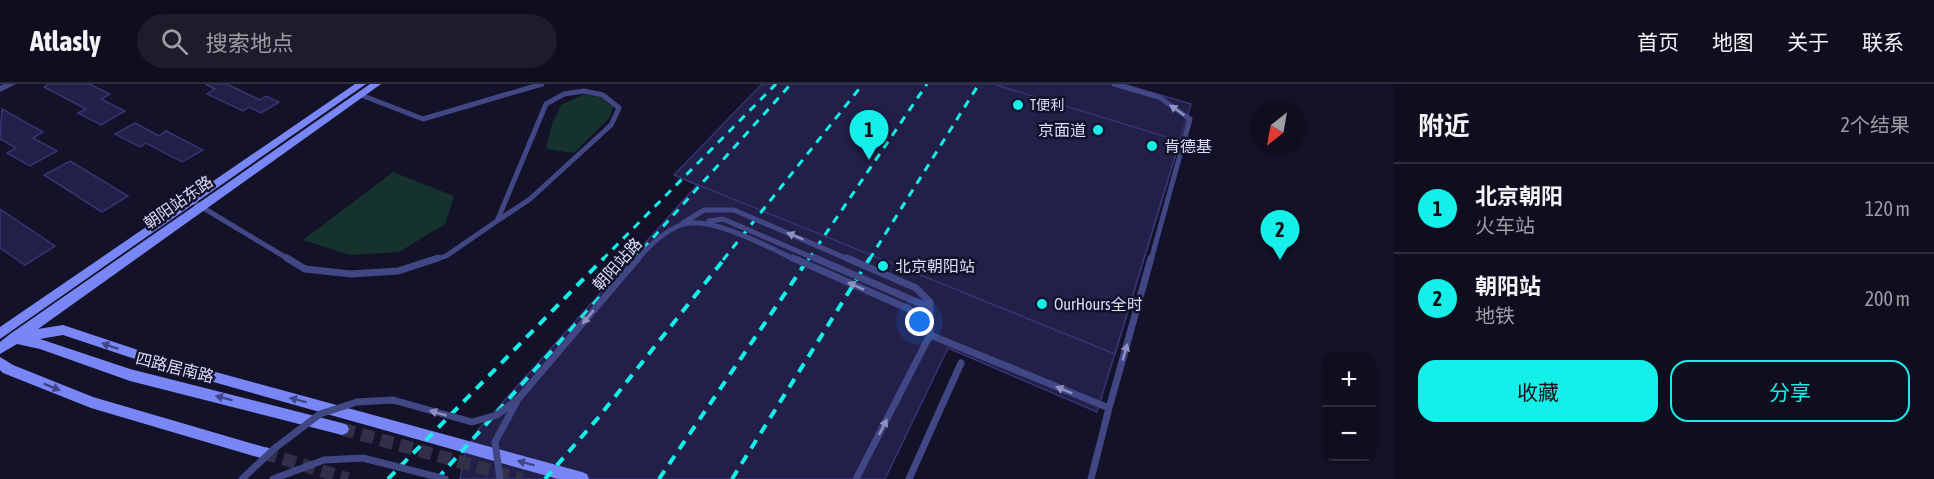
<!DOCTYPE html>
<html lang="zh">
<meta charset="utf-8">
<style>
:root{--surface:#0e0e1e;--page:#1c1c2b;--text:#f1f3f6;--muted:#9b9ca4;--line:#2e2e3c;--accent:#15efe9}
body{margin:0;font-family:"Asap Condensed","Noto Sans SC",sans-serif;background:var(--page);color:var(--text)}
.controls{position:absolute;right:18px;bottom:18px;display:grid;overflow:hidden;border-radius:12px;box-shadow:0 2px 4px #0004}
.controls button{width:54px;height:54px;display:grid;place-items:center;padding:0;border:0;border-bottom:2px solid var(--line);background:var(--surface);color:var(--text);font:30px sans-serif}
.compass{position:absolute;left:1250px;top:18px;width:54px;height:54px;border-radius:50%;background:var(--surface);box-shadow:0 2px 4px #0004;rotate:211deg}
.you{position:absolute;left:920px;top:238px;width:21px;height:21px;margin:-15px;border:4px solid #fff;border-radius:50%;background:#1a73e8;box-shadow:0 0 0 9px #1a73e833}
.badge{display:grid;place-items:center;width:39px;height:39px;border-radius:50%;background:var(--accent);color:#111;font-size:20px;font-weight:700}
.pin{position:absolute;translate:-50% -50px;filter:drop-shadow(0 2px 3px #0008)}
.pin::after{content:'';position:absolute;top:32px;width:21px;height:18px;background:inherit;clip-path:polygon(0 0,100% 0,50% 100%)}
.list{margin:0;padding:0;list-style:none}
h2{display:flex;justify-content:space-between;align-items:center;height:78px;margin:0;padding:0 24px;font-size:26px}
h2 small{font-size:20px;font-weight:400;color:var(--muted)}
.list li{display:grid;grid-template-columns:39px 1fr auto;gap:18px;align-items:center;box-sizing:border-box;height:90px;padding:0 24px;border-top:2px solid var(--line)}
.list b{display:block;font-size:22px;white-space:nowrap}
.list p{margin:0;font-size:20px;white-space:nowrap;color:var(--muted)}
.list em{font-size:20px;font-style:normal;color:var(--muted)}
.actions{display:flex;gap:12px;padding:18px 24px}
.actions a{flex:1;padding:14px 0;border:2px solid var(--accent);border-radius:18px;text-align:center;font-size:21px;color:var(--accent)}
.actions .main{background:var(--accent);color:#111}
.icon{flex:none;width:33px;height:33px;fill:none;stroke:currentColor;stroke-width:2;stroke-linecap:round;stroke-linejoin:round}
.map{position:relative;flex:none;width:1394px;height:395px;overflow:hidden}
header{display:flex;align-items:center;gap:36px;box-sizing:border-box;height:84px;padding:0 30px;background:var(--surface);border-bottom:2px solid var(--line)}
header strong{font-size:28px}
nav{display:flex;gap:33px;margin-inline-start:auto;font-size:21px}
.search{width:420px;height:54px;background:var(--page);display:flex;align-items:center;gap:15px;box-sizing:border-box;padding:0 21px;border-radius:33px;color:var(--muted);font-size:22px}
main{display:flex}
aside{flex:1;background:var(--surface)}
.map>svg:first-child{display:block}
</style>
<header>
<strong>Atlasly</strong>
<div class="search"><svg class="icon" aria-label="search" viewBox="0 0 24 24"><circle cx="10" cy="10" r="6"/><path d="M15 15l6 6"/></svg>搜索地点</div>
<nav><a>首页</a><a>地图</a><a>关于</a><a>联系</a></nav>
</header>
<main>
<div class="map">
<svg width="1394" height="395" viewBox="0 0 1394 395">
<rect width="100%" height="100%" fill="#131228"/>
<path fill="#16322d" d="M585,10L603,14L613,23L610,33L574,69L546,65L552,40L561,21Z
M393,88L454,112L445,140L399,168L350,171L303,156Z"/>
<path fill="#221f48" stroke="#383372" stroke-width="1.5" d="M49,0H89L110,10L101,15L125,27L101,41L78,29L86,25L44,3Z
M205,0H227L260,16L266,12L279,18L261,29L249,23L243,27L207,10L215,5Z
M762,0H1123L1191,20L1097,328L948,264L885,395H460L465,368L478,346L697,101L674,91Z
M762,0H993L1180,57L1115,270L674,91Z
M2,25L43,48L33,54L57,67L30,82L7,69L16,64L0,55Z
M135,39L159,52L166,47L203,66L182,78L146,59L140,63L115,50Z
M70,77L128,112L102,128L44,91Z
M0,125L55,162L25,181L0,164Z"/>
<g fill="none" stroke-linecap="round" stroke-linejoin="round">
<path stroke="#313048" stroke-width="13" stroke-dasharray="13 7" stroke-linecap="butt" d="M342,345L522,395
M264,369L348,395"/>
<path stroke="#414784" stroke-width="5" d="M1114,0L1159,13L1190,35L1151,176
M584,7L603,11L619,24L611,41L530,115L497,137L546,20L564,10Z
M361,11L423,35L542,0
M190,116L290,176
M434,176L446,172L497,137"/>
<path stroke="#414784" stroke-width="7" d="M287,174L305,185L351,190L398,187L438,174
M930,251L1109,324L1091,395
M1109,324L1151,174
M909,395L961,279"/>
<path fill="#414784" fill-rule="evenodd" d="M3,0H16L0,8V2Z"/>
<path fill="#7986f6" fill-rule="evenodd" d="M355,0H366L0,255V243Z
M370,0H381L38,245L63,241L153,271L582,388L587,390L589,395H558L153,281L63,251L40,255L130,285L342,339L347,341L349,345L347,349L342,351L130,297L40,265L17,260L0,270V258L10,250Z
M0,273L13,281L93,313L264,363L269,364L271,369L269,374L264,375L91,324L3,289L0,286Z"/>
<path stroke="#15efe9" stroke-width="3" stroke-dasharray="8 7" stroke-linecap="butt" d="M602,176L776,0
M633,176L791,0
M723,176L863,0
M808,176L927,0
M869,176L979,0"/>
<path stroke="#15efe9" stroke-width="4" stroke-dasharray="10 8" stroke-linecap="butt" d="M388,395L604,174
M437,395L635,174
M545,395L598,334L725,174
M659,395L809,174
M732,395L870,174"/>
<path stroke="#414784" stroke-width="5" d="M709,137L723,135L818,176
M683,139L704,126H734L850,176
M637,176C648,163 665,147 681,141C708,130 770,164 796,176"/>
<path stroke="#414784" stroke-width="7" d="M793,174L909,225L930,251L856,395
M815,174L926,222L928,238
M847,174L916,204L930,218V250
M242,395L275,364L320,330L357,318L393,316L472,338L497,331L519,314L638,174
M273,395L324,376L363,374L445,395
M500,395L495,358L517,317"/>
</g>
<defs><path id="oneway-solid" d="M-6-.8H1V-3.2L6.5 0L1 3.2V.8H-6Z" transform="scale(1.5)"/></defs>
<g fill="#8e92c0">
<use href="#oneway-solid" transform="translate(1177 26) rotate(-145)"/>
<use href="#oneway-solid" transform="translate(795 152) rotate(-157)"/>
<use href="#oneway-solid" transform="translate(856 202) rotate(-156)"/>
<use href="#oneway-solid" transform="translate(588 233) rotate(130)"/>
<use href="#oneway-solid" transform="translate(1125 268) rotate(-74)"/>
<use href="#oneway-solid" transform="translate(1064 306) rotate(-158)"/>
<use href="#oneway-solid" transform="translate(438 329) rotate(-164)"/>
<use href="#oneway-solid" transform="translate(883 343) rotate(-63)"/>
</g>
<g fill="#414685">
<use href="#oneway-solid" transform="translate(110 262) rotate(-161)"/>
<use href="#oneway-solid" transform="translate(52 303) rotate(22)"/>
<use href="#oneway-solid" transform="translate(224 314) rotate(-165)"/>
<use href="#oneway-solid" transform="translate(298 316) rotate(-165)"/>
<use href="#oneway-solid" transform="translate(526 379) rotate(-165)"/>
</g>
<g fill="#15efe9" stroke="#131228" stroke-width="2">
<circle cx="1018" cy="21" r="6"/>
<circle cx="1098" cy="46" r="6"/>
<circle cx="1152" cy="62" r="6"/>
<circle cx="883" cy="182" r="6"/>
<circle cx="1042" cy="220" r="6"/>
</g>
<g text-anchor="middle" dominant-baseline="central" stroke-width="5" stroke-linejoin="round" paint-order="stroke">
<g font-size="14" fill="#dcdcfd" stroke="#131228" text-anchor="start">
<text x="1030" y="21">T便利</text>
</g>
<g font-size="16" fill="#dcdcfd" stroke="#131228" text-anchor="start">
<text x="1086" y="46" text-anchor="end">京面道</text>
<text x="1164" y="62">肯德基</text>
<text x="895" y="182">北京朝阳站</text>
<text x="1054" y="220">OurHours全时</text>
</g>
<g font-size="16" fill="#dcdcfd" stroke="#131228">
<text transform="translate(178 118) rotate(-35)">朝阳站东路</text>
<text transform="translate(617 180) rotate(-48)">朝阳站路</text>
<text transform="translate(175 283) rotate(14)">四路居南路</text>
</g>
</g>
</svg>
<div class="controls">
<button>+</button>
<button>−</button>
</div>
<svg class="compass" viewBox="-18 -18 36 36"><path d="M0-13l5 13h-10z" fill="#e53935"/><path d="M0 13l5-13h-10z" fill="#9b9ca4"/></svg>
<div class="you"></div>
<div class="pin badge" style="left:869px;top:76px">1</div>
<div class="pin badge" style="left:1280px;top:176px">2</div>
</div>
<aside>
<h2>附近<small>2个结果</small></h2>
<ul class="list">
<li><span class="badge">1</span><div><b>北京朝阳</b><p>火车站</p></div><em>120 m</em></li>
<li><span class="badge">2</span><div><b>朝阳站</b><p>地铁</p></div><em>200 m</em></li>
</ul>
<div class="actions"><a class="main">收藏</a><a>分享</a></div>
</aside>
</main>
